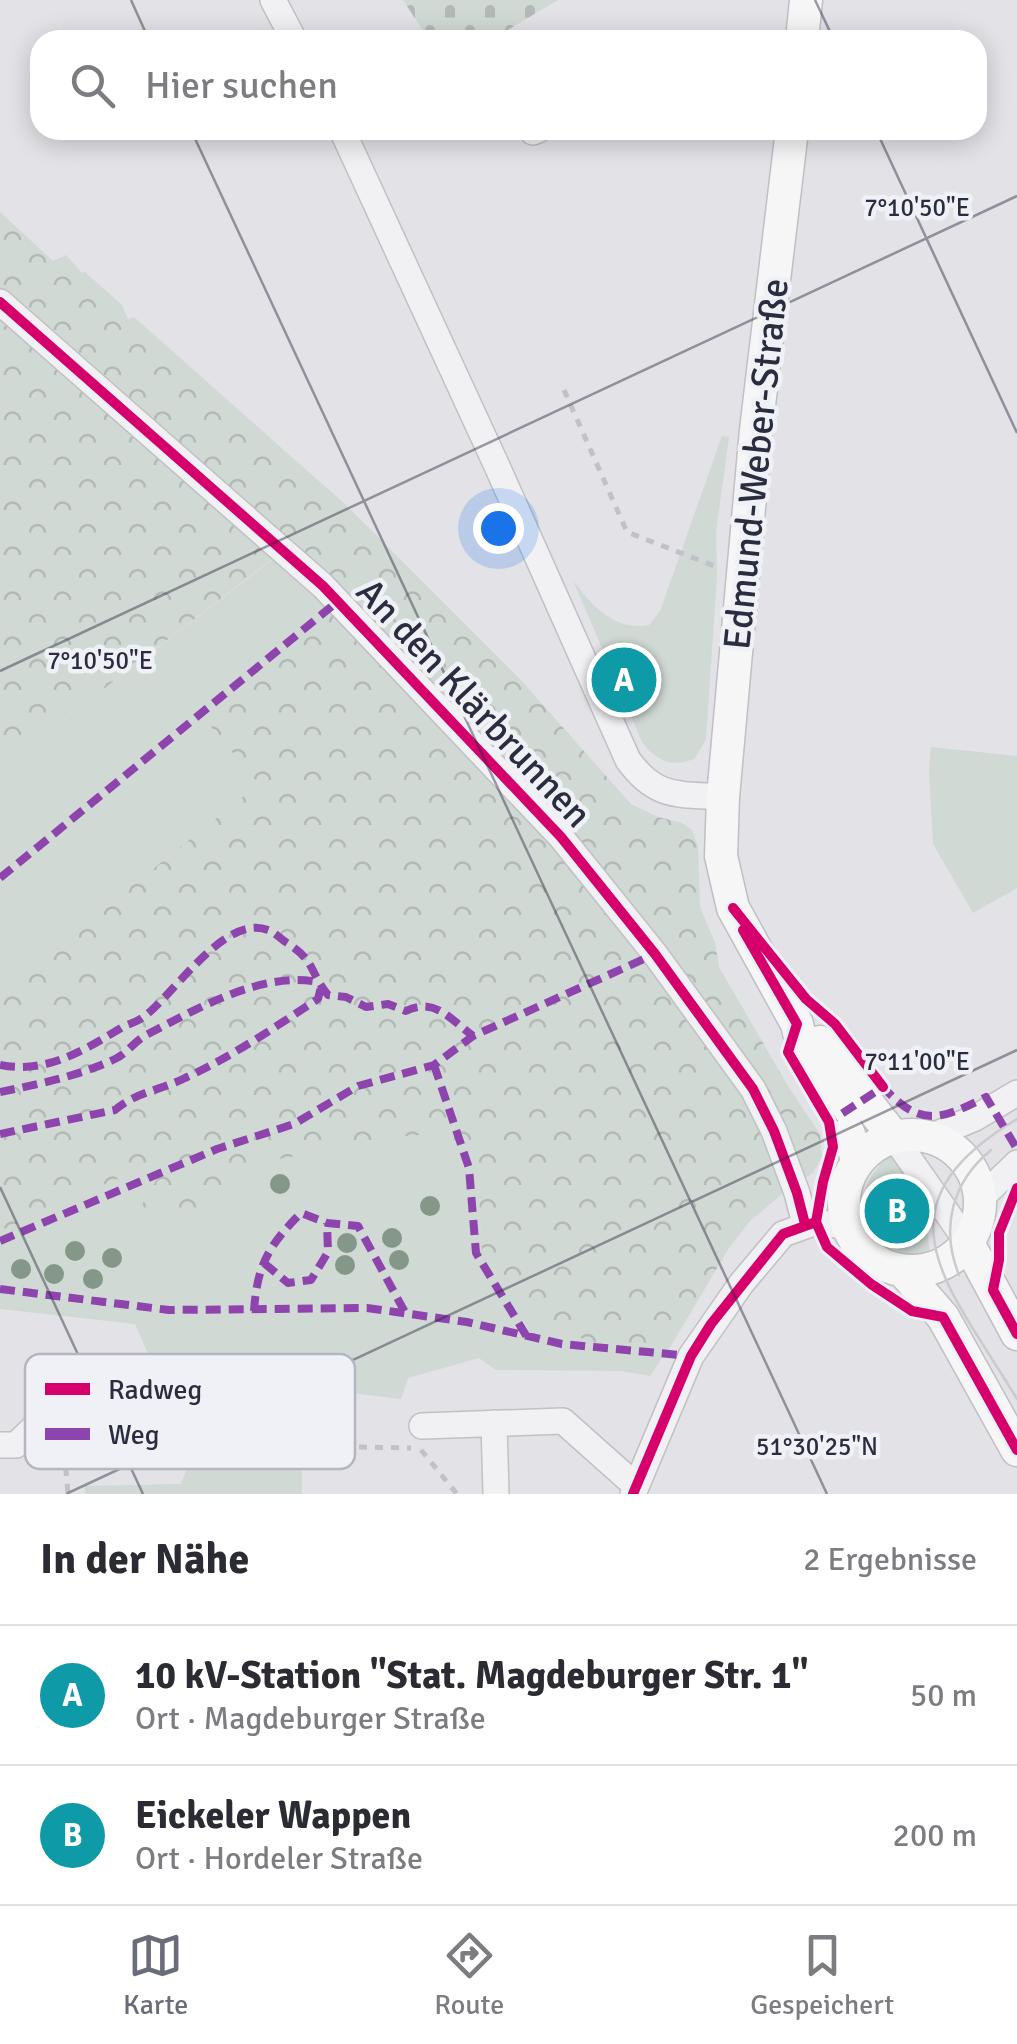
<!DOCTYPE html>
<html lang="de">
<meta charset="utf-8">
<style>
:root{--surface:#fff;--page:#f7f7f7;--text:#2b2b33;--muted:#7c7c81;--line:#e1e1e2;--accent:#6a6c7a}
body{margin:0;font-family:Signika,sans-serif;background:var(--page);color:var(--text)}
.you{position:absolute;left:498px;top:528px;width:35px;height:35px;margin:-25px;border:8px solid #fff;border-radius:50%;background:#1a73e8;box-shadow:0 0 0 15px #1a73e833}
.badge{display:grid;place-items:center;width:65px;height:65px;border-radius:50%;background:var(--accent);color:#fff;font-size:32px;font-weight:700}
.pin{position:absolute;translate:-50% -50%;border:5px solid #fff;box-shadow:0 2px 10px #0006}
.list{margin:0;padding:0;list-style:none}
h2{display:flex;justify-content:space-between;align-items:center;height:130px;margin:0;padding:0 40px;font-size:42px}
h2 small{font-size:32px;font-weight:400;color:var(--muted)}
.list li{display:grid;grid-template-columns:65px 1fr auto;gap:30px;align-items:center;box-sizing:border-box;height:140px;padding:0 40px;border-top:2px solid var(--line)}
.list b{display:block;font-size:38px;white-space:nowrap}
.list p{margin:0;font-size:32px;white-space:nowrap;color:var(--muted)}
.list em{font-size:32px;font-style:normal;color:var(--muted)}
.icon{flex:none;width:55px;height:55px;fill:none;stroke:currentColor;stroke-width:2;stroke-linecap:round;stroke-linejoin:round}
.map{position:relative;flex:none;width:1017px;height:1494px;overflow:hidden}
.search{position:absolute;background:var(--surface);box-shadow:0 5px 25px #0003;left:30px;right:30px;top:30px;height:110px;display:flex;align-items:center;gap:25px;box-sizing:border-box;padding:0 35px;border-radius:30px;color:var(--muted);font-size:38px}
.sheet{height:410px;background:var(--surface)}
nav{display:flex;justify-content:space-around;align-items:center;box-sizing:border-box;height:140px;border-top:2px solid var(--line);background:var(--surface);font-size:28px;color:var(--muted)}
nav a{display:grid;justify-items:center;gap:5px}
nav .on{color:var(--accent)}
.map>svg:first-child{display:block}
</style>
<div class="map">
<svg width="1017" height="1494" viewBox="0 0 1017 1494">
<defs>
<pattern id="forest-crowns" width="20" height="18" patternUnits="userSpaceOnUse" patternTransform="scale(2.5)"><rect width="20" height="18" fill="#d0d9d3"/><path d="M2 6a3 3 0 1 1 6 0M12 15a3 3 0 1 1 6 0" fill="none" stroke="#b3bab6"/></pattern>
<pattern id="cemetery-stones" width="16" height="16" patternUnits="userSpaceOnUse" patternTransform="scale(2.5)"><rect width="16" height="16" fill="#d0d9d3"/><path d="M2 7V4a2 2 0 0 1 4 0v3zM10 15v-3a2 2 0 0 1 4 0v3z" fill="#b3bab6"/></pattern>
</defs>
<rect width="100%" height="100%" fill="#e2e2e7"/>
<path fill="#d0d9d3" d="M722,436L729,437L716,532L717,575L706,739L695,758C673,769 655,760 642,742L573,580C590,605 616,632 649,625L660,611Z
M272,560L318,592L330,607L258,668L259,784L0,991V769Z
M931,747L1017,756V888L973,913L933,844L929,769Z
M440,1133L477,1156L482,1255L618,1354L668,1349L650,1376L621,1371L496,1370L479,1358L408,1378L401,1399L302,1387V1494H85V1486L181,1484L200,1434L166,1395L135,1324L0,1309V1231L173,1154L133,1221L207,1215L274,1160L406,1135Z
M893,1153L930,1204L927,1230L930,1255C865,1260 839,1192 893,1153Z"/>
<path fill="url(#forest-crowns)" d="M0,212L53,261L66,255L82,273L85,272L122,305L128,319L134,317L346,505L519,678L631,804L658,817L682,823L692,830L698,846L700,907L715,943L719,967L788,1086L820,1134L822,1157L813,1173L804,1179L781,1115L772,1097L750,1099L787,1190L750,1221L729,1248L669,1349L618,1355L527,1313L482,1255L477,1157L440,1133L406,1136L274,1160L207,1215L132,1222L171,1155L0,1231V991L259,784L201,715L330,607L318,592L271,560L0,769Z"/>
<path fill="url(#cemetery-stones)" d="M403,0H558L491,40H429Z"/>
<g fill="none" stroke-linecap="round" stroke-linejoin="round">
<g stroke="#c0c0c5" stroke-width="28">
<path id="minor" d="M273,0L294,40
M342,130L496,464L628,760C656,799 679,794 723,797
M533,132L538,130
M0,302L323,586L561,837L655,954L753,1089L774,1131L797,1193L805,1224
M894,1137L968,1243
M930,1137L975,1118L1017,1093
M981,1198L1017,1163
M494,1423L496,1494
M422,1426L563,1421L636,1486
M0,1445H16L88,1375L141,1371
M633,1494L691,1356L741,1284L783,1234L816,1222L848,1227"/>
</g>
<g stroke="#bfbfc4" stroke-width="35">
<path id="major" d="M802,40L806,0
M792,130L756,430L723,797L721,856L733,908L797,1024C806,1074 849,1111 857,1163
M820,1042L894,1137
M844 1203a68 68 0 1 1 136 0a68 68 0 1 1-136 0Z
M968,1243L1017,1334
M903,1271L943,1317L1017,1450"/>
</g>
<path stroke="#c1c1c7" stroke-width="5" stroke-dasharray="8 8" stroke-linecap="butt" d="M564,390L627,532L717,567
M63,1436L68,1494
M359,1447L411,1448
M421,1450L457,1494"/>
<use href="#minor" stroke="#f1f1f4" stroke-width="25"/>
<use href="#major" stroke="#f6f6f6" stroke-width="32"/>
<path stroke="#cbcbce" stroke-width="2.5" d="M1017,1119C868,1208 950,1287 1017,1399
M959,1275C940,1228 952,1182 991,1150"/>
<path stroke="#8e44ad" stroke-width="8" stroke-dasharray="15 8" stroke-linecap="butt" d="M0,878L337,602
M0,1065C46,1074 83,1051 121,1028C127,1024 135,1023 142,1018C173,997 224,913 268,930C274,932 281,939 287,943C316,961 309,972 328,995L346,997L366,1007L388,1004L406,1011C435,997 450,1019 473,1036
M434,1065L469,1168L476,1253L527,1337
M0,1092C39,1084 79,1076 115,1059C126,1054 134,1042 146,1035C195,1010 261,971 318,982
M830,1129L829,1122L883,1087C921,1128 940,1120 986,1097L1017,1149
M0,1134L115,1110C136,1092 161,1090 185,1078C233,1056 275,1027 318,999L321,987
M0,1241L217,1149L294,1124L358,1086L434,1065L473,1036L655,954
M264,1263L288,1283L311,1280L328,1252L327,1223
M0,1289L169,1310L367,1308L467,1322L562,1344L691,1356
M254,1311C257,1265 269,1245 301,1213L327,1223L358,1226L406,1314"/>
<g stroke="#f0f1f6" stroke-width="16">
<path id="cycleway" d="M0,302L323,586L561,837L655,954L753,1089L774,1131L797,1193L805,1224
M733,908L806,999L835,1024L883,1087
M743,930L797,1024L788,1052L829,1122L833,1147L823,1182L816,1222L827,1247L871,1284L912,1311L943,1317L1017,1450
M1017,1188L999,1233V1260L993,1290L1017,1334
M633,1494L691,1356L711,1324L783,1234L816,1222"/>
</g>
<use href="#cycleway" stroke="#d6006c" stroke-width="10"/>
</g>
<g fill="#849788">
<circle cx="280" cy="1184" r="10"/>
<circle cx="430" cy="1206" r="10"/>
<circle cx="392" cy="1238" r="10"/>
<circle cx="347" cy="1243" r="10"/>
<circle cx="75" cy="1251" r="10"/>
<circle cx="112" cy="1258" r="10"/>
<circle cx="399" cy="1260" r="10"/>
<circle cx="345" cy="1265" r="10"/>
<circle cx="21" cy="1269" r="10"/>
<circle cx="54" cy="1274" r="10"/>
<circle cx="93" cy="1279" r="10"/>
</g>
<path fill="none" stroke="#2a2c3f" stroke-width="2.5" stroke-opacity="0.45" d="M131,0L149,40M815,0L834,40M191,130L827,1494M876,130L1017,433M0,671L1017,196M0,1187L143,1494M66,1494L1017,1050"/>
<g text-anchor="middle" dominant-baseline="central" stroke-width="9" stroke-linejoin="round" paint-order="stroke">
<g font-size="38" fill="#2a2c3f" stroke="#f0f1f6">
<text transform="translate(756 464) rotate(-84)">Edmund-Weber-Straße</text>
<text transform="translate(474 703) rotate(47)">An den Klärbrunnen</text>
</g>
</g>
<rect x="25" y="1354" width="330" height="115" rx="15" fill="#f0f1f6" stroke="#b5b6bf" stroke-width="2.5"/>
<rect x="45" y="1383" width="45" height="12" fill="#d6006c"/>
<rect x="45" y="1428" width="45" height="12" fill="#8e44ad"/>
<g font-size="28" fill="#2a2c3f">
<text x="108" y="1399">Radweg</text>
<text x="108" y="1444">Weg</text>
</g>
<g font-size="25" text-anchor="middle" fill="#2a2c3f" stroke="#f0f1f6" stroke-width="9" stroke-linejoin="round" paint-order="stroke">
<text x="917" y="216">7°10'50"E</text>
<text x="100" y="669">7°10'50"E</text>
<text x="917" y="1070">7°11'00"E</text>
<text x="817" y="1455">51°30'25"N</text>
</g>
</svg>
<div class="you"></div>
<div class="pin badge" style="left:624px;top:680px;background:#0f9aa8">A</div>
<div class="pin badge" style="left:897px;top:1211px;background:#0f9aa8">B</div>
<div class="search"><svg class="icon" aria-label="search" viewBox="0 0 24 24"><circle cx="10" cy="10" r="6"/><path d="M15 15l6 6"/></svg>Hier suchen</div>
</div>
<section class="sheet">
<h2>In der Nähe<small>2 Ergebnisse</small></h2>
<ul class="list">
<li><span class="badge" style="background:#0f9aa8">A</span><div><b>10 kV-Station &quot;Stat. Magdeburger Str. 1&quot;</b><p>Ort · Magdeburger Straße</p></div><em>50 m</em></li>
<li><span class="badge" style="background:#0f9aa8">B</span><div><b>Eickeler Wappen</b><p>Ort · Hordeler Straße</p></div><em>200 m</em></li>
</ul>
</section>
<nav>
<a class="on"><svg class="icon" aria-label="map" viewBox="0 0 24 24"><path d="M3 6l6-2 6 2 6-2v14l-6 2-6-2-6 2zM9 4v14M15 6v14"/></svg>Karte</a>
<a><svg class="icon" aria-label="directions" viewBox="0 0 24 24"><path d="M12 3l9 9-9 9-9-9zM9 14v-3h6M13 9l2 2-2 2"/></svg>Route</a>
<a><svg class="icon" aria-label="saved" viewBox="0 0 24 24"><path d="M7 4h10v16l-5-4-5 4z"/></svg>Gespeichert</a>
</nav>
